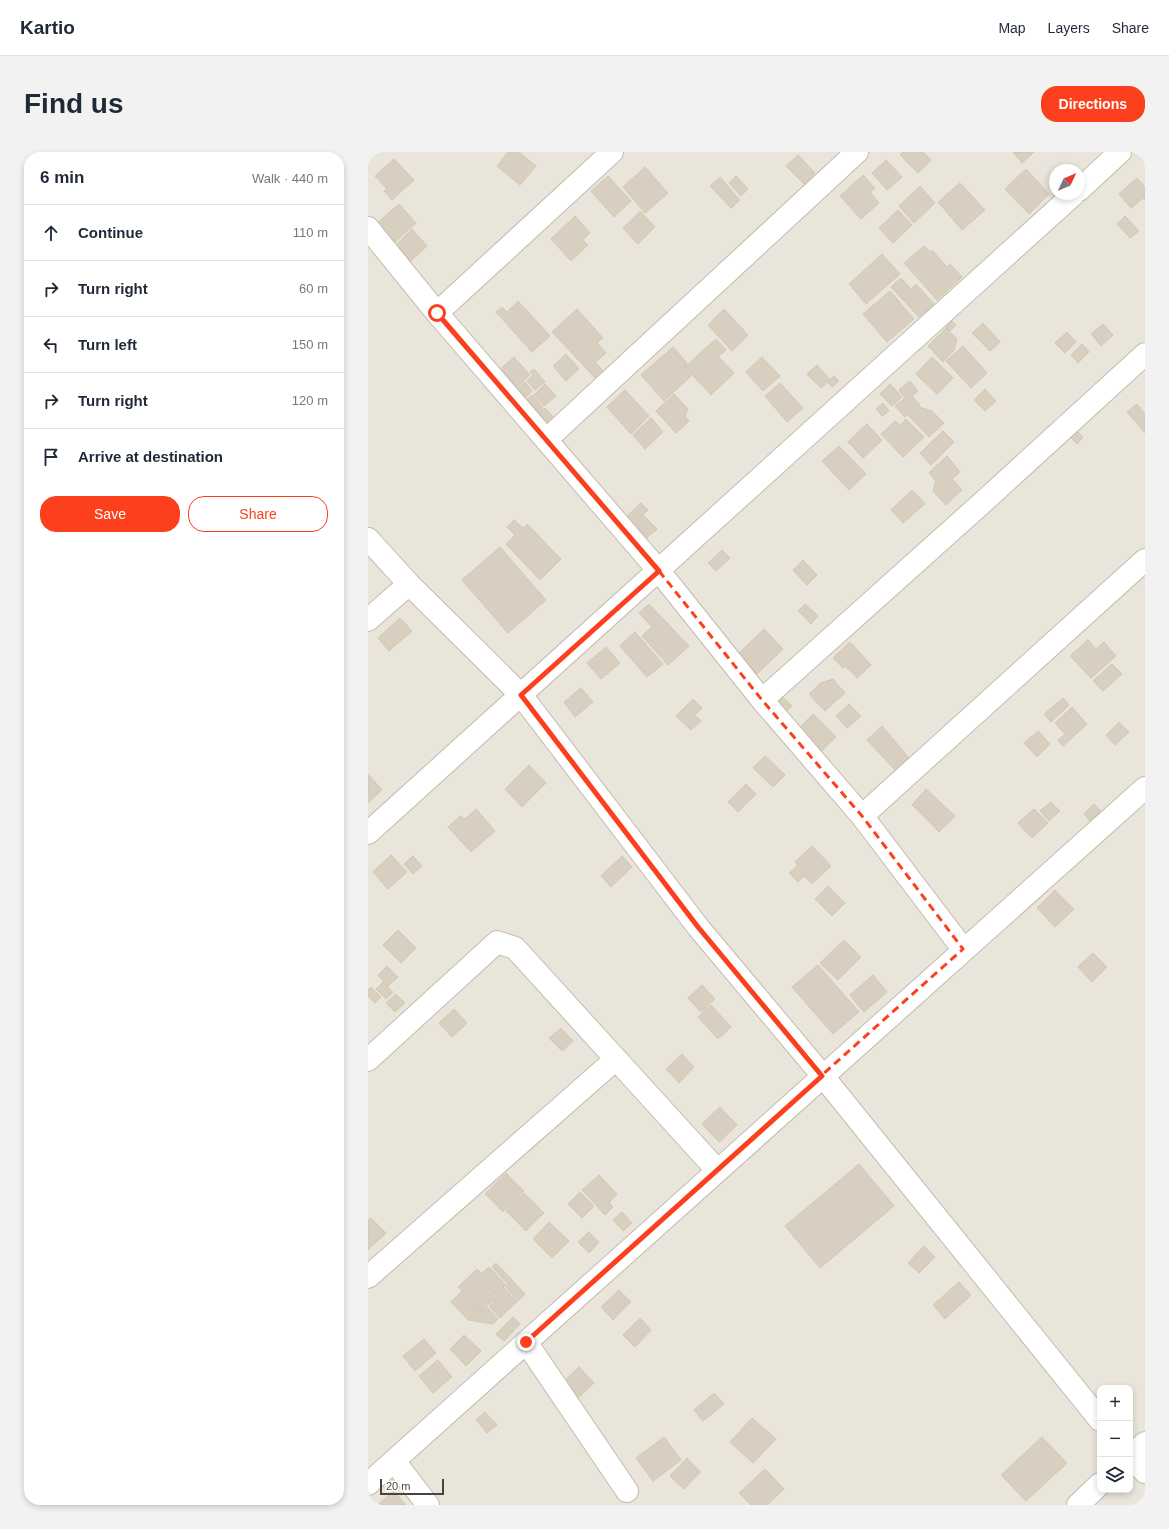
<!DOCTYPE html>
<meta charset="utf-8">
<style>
:root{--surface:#fff;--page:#f2f2f3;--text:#1f2937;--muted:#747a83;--line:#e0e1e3;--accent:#fc3f1d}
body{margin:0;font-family:Helvetica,sans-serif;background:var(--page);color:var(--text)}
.controls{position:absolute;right:12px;bottom:12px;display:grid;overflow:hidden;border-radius:8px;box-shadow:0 2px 6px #0003}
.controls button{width:36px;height:36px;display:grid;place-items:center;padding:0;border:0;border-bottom:1px solid var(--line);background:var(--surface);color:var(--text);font:20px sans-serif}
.compass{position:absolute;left:681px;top:12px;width:36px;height:36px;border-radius:50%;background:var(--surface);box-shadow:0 2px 6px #0003;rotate:46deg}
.scale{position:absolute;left:12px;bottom:10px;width:64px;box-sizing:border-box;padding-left:4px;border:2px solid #4b4439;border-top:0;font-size:11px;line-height:14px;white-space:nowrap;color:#4b4439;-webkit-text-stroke:3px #fff;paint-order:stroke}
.stop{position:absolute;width:12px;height:12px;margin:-9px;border:3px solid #fc3f1d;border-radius:50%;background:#fff}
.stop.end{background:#fc3f1d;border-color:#fff;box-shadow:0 1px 4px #0008}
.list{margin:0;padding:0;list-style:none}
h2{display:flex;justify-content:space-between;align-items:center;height:52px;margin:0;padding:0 16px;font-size:17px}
h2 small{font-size:13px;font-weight:400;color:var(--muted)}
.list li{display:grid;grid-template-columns:26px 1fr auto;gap:12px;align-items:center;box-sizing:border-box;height:56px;padding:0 16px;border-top:1px solid var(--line)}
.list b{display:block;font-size:15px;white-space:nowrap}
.list em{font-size:13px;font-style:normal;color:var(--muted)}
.actions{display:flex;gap:8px;padding:12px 16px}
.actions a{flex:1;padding:9px 0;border:1px solid var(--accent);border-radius:16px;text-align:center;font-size:14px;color:var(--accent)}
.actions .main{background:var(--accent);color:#fff}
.icon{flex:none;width:22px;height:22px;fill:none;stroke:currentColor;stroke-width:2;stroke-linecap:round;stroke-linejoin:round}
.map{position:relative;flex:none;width:777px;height:1353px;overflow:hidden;border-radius:16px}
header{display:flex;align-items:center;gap:24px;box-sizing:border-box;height:56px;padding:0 20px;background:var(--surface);border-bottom:1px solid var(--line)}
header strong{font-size:19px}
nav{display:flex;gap:22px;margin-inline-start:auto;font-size:14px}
.intro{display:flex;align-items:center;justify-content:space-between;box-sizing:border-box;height:96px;padding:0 24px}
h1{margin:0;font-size:28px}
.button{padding:10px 18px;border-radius:16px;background:var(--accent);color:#fff;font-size:14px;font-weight:700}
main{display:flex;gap:24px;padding:0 24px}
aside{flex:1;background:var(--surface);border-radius:16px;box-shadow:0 2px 6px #0003}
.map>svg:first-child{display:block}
</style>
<header>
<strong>Kartio</strong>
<nav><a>Map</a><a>Layers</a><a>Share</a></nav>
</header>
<div class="intro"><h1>Find us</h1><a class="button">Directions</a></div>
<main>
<aside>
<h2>6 min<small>Walk · 440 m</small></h2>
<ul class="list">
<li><svg class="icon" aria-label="ahead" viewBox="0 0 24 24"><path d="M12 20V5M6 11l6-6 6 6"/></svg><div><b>Continue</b></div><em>110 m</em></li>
<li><svg class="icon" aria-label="right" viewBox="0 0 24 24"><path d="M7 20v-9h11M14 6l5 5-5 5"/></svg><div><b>Turn right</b></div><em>60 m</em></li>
<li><svg class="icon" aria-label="left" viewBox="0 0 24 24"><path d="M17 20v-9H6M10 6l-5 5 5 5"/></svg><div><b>Turn left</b></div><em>150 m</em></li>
<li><svg class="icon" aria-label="right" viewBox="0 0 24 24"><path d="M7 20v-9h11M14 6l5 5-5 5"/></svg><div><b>Turn right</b></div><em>120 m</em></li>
<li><svg class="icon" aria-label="arrive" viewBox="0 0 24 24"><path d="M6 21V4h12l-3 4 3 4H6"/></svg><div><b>Arrive at destination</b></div></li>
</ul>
<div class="actions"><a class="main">Save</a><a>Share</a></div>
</aside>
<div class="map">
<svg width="777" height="1353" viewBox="0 0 777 1353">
<rect width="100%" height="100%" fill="#f6f3ec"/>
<path fill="#eae5da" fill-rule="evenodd" d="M0,0H777V1353H0ZM687,18H711V42H687ZM732,1236H762V1338H732Z"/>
<path fill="#d8cfc1" stroke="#d3c7b4" d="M140,0H151L168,14L152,33L129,14Z
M535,0H555L563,8L550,21L532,3Z
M645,0H666L654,11Z
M430,3L447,21L436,32L418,14Z
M26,7L46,28L24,48L16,39L19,37L7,24Z
M518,8L534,25L519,38L504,21Z
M277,15L300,41L277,61L255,35Z
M658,17L681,42L661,62L637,37Z
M495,23L507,36L502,40L511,51L493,67L472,44Z
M240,24L263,49L246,65L223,39Z
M368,24L380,37L373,44L361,31Z
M352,25L372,48L363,56L342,34Z
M769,26L777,35V48L775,46L763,56L751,42Z
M592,31L617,58L594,78L570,50Z
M552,34L567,51L546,71L531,54Z
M31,52L48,71L26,91L9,71Z
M530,58L544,73L525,91L511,76Z
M272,59L287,75L270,92L255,76Z
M207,64L222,81L215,88L220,93L203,109L183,87Z
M757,64L771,79L762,86L749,72Z
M44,77L59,94L43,109L28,93Z
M556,94L562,100L564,98L579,115L582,112L594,125L569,148L536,111Z
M514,102L532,122L498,152L481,132Z
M533,126L543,137L548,132L566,152L551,165L523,135Z
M522,139L546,167L519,190L495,162Z
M150,149L182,184L164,200L128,160L134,155L139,160Z
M209,157L235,186L229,191L238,201L227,210L237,221L229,228L184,180Z
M356,157L380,183L364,199L340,173Z
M584,169L588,173L582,179L578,175Z
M615,171L632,190L622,199L604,181Z
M735,172L745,183L733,194L723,182Z
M578,176L589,187L586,198L575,210L560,194Z
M699,180L708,190L697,201L687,191Z
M348,187L358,198L351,204L341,193Z
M714,192L721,200L710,211L703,203Z
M340,194L366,221L343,243L317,215Z
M595,194L619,221L603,236L578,209Z
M305,195L319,211L316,216L323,224L296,249L273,223Z
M198,202L211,217L198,229L185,214Z
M146,205L162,223L144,239L128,221Z
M394,205L412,224L395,239L378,220Z
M564,205L585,226L569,242L548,222Z
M449,213L462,228L453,236L439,222Z
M166,217L177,230L167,238L159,229L165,223L162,220Z
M466,224L471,229L464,235L459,230Z
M542,229L550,239L544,244L552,253L537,265L527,254L537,246L531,238Z
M157,230L164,239L152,250L144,241Z
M412,231L435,256L419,270L397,244Z
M177,232L188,244L176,254L166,243Z
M522,232L534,245L524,254L512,242Z
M617,237L628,249L617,259L606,248Z
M257,238L281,264L263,282L239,255Z
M306,242L320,257L317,264L321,269L308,281L288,259Z
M164,243L175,256L166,263L155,250Z
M515,251L521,259L514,264L508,257Z
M769,252L777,262V281L759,260Z
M551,255L564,259L576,271L561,285L541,264Z
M177,256L189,269L178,278L166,265Z
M283,266L295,280L277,297L265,283Z
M538,267L556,285L535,305L513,282L527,269L532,273Z
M499,272L514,288L495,306L480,290Z
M575,279L586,290L563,313L552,301Z
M709,279L715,285L709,292L703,286Z
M471,294L498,322L481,338L454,309Z
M579,304L592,320L584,327L594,338L578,353L565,339L568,329L561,321Z
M544,338L557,352L535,371L523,358Z
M273,351L280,358L275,363L289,377L276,388L256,367Z
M146,368L155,376L159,372L193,407L172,428L138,392L147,383L139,375Z
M132,395L178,448L140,481L94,428Z
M354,398L362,406L348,419L340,411Z
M435,408L449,423L439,433L425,418Z
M281,452L321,494L300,513L274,484L284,475L271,461Z
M437,452L450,464L443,472L430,459Z
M32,466L44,479L21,499L10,486Z
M396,477L415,497L389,522L370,502Z
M267,480L295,512L279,525L252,494Z
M720,488L728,497L736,490L748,504L723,526L702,504Z
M482,490L503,513L489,526L477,514L475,516L465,506Z
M238,495L252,511L233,527L219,511Z
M744,512L754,522L735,539L725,529Z
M465,527L477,541L457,559L441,542L453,531Z
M213,536L225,550L207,565L196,550Z
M415,545L424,554L414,564L405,555Z
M695,546L701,553L683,570L676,562Z
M325,547L334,556L327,563L333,569L323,578L308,564Z
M481,552L493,564L479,576L468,564Z
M704,555L719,572L695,594L690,588L697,582L687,571Z
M445,562L468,585L450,603L433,586V574Z
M751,570L761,580L747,593L738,583Z
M514,574L541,606L527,618L499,588Z
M670,579L682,592L669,605L656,591Z
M397,604L417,623L405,635L385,616Z
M161,613L178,631L154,655L137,637Z
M0,622L14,638L0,651Z
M378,632L388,642L370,660L360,650Z
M558,637L587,664L571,680L544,653Z
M683,650L692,659L681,669L672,659Z
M726,652L733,659L722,669L716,662Z
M108,657L127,679L103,700L80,675L92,664L97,667Z
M666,657L680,671L664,686L650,671Z
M444,694L463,714L444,732L436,724L430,730L421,721L430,713L427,710Z
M23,703L39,720L20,737L5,720Z
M45,704L54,714L45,722L36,712Z
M254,704L264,715L243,735L233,724Z
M460,734L477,751L464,764L447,747Z
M687,738L706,757L687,775L669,756Z
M30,778L48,796L33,811L15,793Z
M476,788L493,805L470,828L452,811Z
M725,801L739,815L724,830L710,815Z
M450,813L491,860L465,882L424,835Z
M19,814L30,825L20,834L10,823Z
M505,823L519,840L496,860L482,843Z
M15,830L25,840L18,847L8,837Z
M334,833L347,847L333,860L320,846Z
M3,835L13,845L7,851L0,844V838Z
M28,842L37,851L27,860L18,851Z
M343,853L363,875L350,887L330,865Z
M86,857L99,871L84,885L71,871Z
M193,876L205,889L194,899L181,886Z
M314,902L326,915L311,931L298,917Z
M352,955L369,973L351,990L334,972Z
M491,1012L526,1054L452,1116L417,1074Z
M138,1021L156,1039L135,1060L117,1042Z
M231,1023L249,1042L241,1051L245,1055L237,1063L214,1038Z
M212,1040L226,1054L214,1066L200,1052Z
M156,1041L176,1061L158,1079L138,1059Z
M254,1060L264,1071L255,1079L245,1068Z
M3,1066L18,1081L0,1098V1068Z
M181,1070L201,1089L184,1106L165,1087Z
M221,1080L231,1090L221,1101L210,1090Z
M556,1094L567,1105L551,1121L540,1111Z
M128,1111L157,1142L140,1158L135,1153L145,1143L138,1135L140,1132L124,1115Z
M121,1115L138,1133L135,1135L143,1143L133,1153L139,1159L132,1166L121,1154L126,1150L120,1143L128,1135L114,1121Z
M109,1117L126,1135L118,1143L124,1149L113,1159L90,1135Z
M591,1130L603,1143L577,1167L565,1153Z
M251,1138L263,1150L245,1168L233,1155Z
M94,1139L113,1160L119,1155L130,1167L125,1172L100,1168L83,1150Z
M145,1165L152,1172L136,1189L128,1182Z
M272,1166L283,1178L267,1195L255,1183Z
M96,1183L113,1199L98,1214L82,1197Z
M56,1187L68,1201L47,1219L35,1204Z
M70,1208L84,1225L65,1241L51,1224Z
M211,1215L226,1231L210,1246L195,1230Z
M346,1241L356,1252L335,1269L326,1258Z
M117,1260L129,1273L119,1281L108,1268Z
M384,1266L408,1287L385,1311L362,1290Z
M296,1285L313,1308L285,1329L268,1306Z
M674,1285L699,1311L658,1349L633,1323Z
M319,1306L333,1320L316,1337L302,1324Z
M397,1317L416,1337L399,1353H383L371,1341Z
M25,1339L38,1353H10Z"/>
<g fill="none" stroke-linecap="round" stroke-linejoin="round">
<g stroke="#c2bbae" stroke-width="24">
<path id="minor" d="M711,38L752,0
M0,76L69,161L291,419L394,548L494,664L595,797
M69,161L244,0
M178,288L489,0
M0,387L41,432L153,543L330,775L454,923L732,1268
M0,468L41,432
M394,548L614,351L777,202
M494,664L777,408
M0,681L706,42
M0,908L129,790L147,796L248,907
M0,1125L248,907L349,1018
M158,1190L259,1339
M762,1304L777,1291
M762,1305L777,1320
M26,1309L60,1353
M0,1332L777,636
M710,1353L732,1332"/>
</g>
<use href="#minor" stroke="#fff" stroke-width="22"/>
</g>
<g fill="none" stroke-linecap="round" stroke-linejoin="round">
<path stroke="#fc3f1d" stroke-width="5" d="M69,161L291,419L153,543L330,775L454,924L158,1190"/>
</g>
<path fill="none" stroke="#fc3f1d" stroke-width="3" stroke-dasharray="8 5" stroke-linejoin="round" d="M291,419L394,548L494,664L595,797L454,923L330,775L153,543Z"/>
</svg>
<div class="controls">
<button>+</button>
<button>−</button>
<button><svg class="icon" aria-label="layers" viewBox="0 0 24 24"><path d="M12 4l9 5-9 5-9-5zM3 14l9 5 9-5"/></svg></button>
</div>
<svg class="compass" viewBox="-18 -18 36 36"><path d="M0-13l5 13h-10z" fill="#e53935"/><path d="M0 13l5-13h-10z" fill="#747a83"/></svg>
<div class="scale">20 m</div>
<div class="stop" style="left:69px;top:161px"></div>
<div class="stop end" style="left:158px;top:1190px"></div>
</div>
</main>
